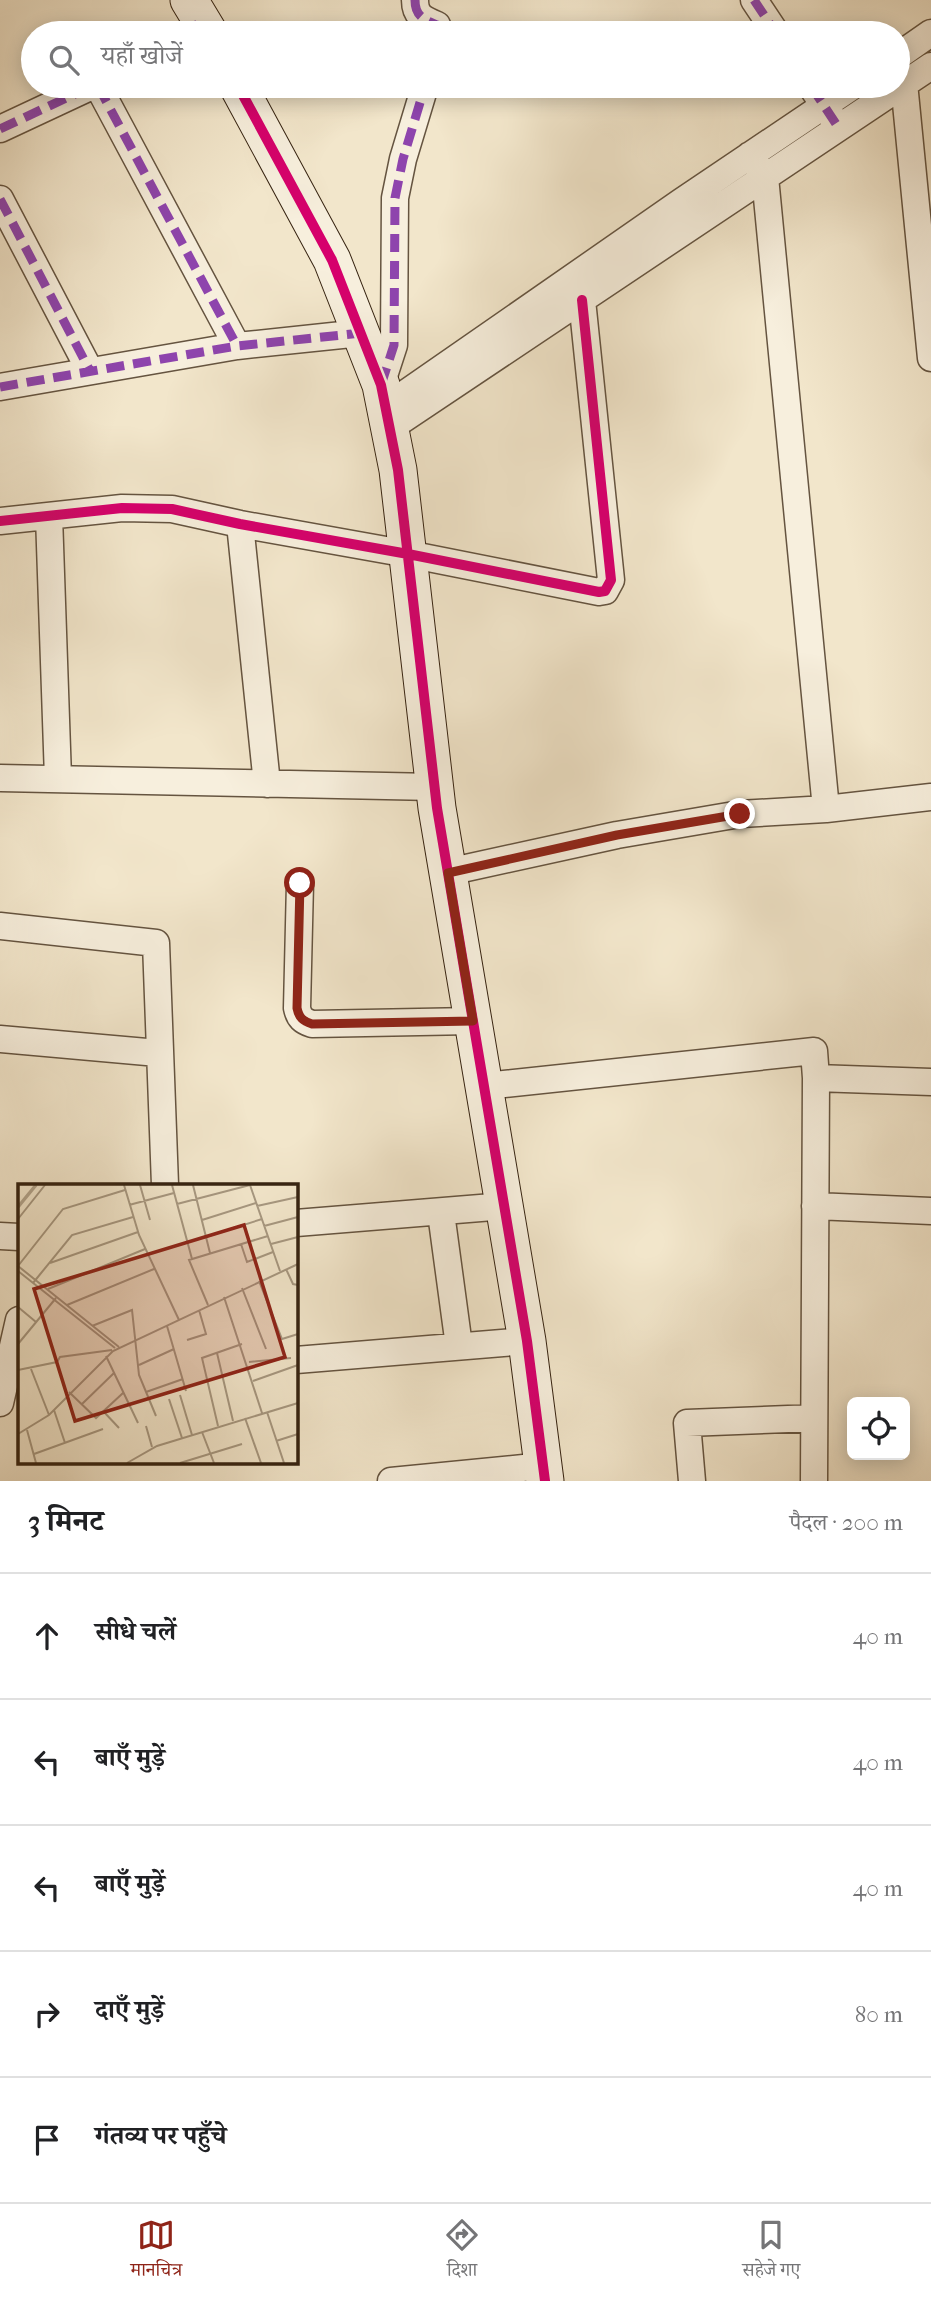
<!DOCTYPE html>
<html lang="hi">
<meta charset="utf-8">
<style>
:root{--surface:#fff;--page:#f2f2f2;--text:#202124;--muted:#757577;--line:#e0e0e0;--accent:#8f2418}
body{margin:0;font-family:"IM FELL French Canon","Noto Serif Devanagari",serif;background:var(--page);color:var(--text)}
.controls{position:absolute;right:21px;bottom:21px;display:grid;overflow:hidden;border-radius:10px;box-shadow:0 4px 18px #0003}
.controls button{width:63px;height:63px;display:grid;place-items:center;padding:0;border:0;border-bottom:2px solid var(--line);background:var(--surface);color:var(--text);font:35px sans-serif}
.stop{position:absolute;width:21px;height:21px;margin:-16px;border:5px solid #8f2418;border-radius:50%;background:#fff}
.stop.end{background:#8f2418;border-color:#fff;box-shadow:0 2px 7px #0008}
.list{margin:0;padding:0;list-style:none}
h2{display:flex;justify-content:space-between;align-items:center;height:91px;margin:0;padding:0 28px;font-size:30px}
h2 small{font-size:23px;font-weight:400;color:var(--muted)}
.list li{display:grid;grid-template-columns:46px 1fr auto;gap:21px;align-items:center;box-sizing:border-box;height:126px;padding:0 28px;border-top:2px solid var(--line)}
.list b{display:block;font-size:26px;white-space:nowrap}
.list em{font-size:23px;font-style:normal;color:var(--muted)}
.icon{flex:none;width:38px;height:38px;fill:none;stroke:currentColor;stroke-width:2;stroke-linecap:round;stroke-linejoin:round}
.map{position:relative;flex:none;width:931px;height:1481px;overflow:hidden}
.search{position:absolute;background:var(--surface);box-shadow:0 4px 18px #0003;left:21px;right:21px;top:21px;height:77px;display:flex;align-items:center;gap:18px;box-sizing:border-box;padding:0 24px;border-radius:38px;color:var(--muted);font-size:26px}
.sheet{height:721px;background:var(--surface)}
nav{display:flex;justify-content:space-around;align-items:center;box-sizing:border-box;height:98px;border-top:2px solid var(--line);background:var(--surface);font-size:19px;color:var(--muted)}
nav a{display:grid;justify-items:center;gap:4px}
nav .on{color:var(--accent)}
.map>svg:first-child{display:block}
</style>
<div class="map">
<svg width="931" height="1481" viewBox="0 0 931 1481">
<rect width="100%" height="100%" fill="#f2e6cb"/>
<filter id="stains"><feTurbulence type="fractalNoise" baseFrequency=".00286" numOctaves="4"/><feColorMatrix values="0 0 0 0 .2 0 0 0 0 .09 0 0 0 0 .02 0 0 0 .5 -.17"/></filter>
<radialGradient id="worn" r=".72"><stop offset=".6" stop-color="#630" stop-opacity="0"/><stop offset="1" stop-color="#630" stop-opacity=".3"/></radialGradient>
<g fill="none" stroke-linecap="round" stroke-linejoin="round">
<g stroke="#655440" stroke-width="29">
<path id="street" d="M415,0C415,16 423,19 437,25L440,33
M754,0L776,33
M898,56L931,33
M898,73L904,83L931,358
M98,86L237,346
M811,86L834,120
M0,129L92,86
M750,155L765,177L826,809
M0,199L90,371
M381,385L394,345L395,198L403,159L425,86
M0,387L237,346L361,333
M386,407L681,202L853,86
M390,428L931,66
M49,516L58,778
M0,521L122,508L172,509L240,524L408,554L599,592L605,591L611,580L582,300
M240,524L267,784
M0,778L434,787
M448,872L617,835L740,814L826,809L931,797
M300,883L297,1008C299,1018 303,1021 312,1024L473,1021
M0,926L156,943L165,1185
M0,1039L158,1053
M816,1078L931,1082
M485,1086L814,1051L816,1078L814,1481
M815,1206L931,1211
M441,1213L459,1346
M296,1223L505,1206
M0,1236L19,1237
M296,1360L527,1341
M0,1403L19,1320
M391,1481L543,1466
M692,1481L687,1423L814,1418"/>
</g>
<g stroke="#362311" stroke-width="39">
<path id="secondary" d="M189,0L209,33
M238,86L332,260L381,385L398,470L437,808L527,1341L545,1481"/>
</g>
<use href="#street" stroke="#f7efdd" stroke-width="26"/>
<use href="#secondary" stroke="#f7efdd" stroke-width="37"/>
<path stroke="#8e44ad" stroke-width="9" stroke-dasharray="18 9" stroke-linecap="butt" d="M415,0C415,16 423,19 437,25L440,33
M754,0L776,33
M182,33L203,21
M98,86L237,346
M811,86L838,127
M0,129L92,86
M0,199L90,371
M381,385L394,345L395,198L403,159L425,86
M0,387L237,346L361,333"/>
<g stroke="#f7efdd" stroke-width="15">
<path id="cycleway" d="M238,86L332,260L381,385L398,470L437,808L527,1341L545,1481
M0,521L122,508L172,509L240,524L408,554L599,592L605,591L611,580L582,300"/>
</g>
<use href="#cycleway" stroke="#d6006c" stroke-width="10"/>
</g>
<g fill="none" stroke-linecap="round" stroke-linejoin="round">
<path stroke="#8f2418" stroke-width="9" d="M300,883L297,1008C299,1018 303,1021 312,1024L473,1021L448,873L617,835L740,814"/>
</g>
<g transform="translate(18 1184)">
<rect width="280" height="280" fill="#f2e6cb"/>
<path fill="none" stroke="#b2a48c" stroke-width="3.5" d="M0,23L18,1"/>
<path fill="none" stroke="#a79881" stroke-width="2" d="M106,1L121,51L161,136M122,1L132,36M154,1L174,75M175,1L192,69M232,1L262,87M159,20L232,1M111,21L156,9M239,22L280,13M0,35L27,1M184,36L238,19M246,42L280,33M188,53L244,35M223,60L229,78L255,68M253,60L280,53M32,79L120,48M268,85L275,100L280,101M0,87L97,164M241,97L264,155L280,150M15,99L54,51L115,33M224,104L248,165M30,105L127,65M206,113L244,229M49,121L136,85M190,121L171,76L250,52M0,123L18,138M74,142L114,126L121,191L138,232M149,142L168,207M169,156L188,150L181,126M0,160L38,114M101,163L0,82L45,25L107,6M199,169L215,237M88,172L120,239M231,178L273,174M121,181L156,165M13,185L31,231M0,186L39,178L42,173L94,166M235,197L280,181M51,208L78,234L105,209M128,208L165,195M162,211L174,251M151,215L164,254M64,220L96,189M36,226L47,259M86,228L101,244M249,228L266,279M227,234L243,279M128,242L134,263M200,242L184,174L224,160M9,246L18,279M184,248L196,279M0,250L31,231L95,167L280,80M258,257L280,250M16,270L85,245M109,279L139,262L280,219M162,279L224,260"/>
<path fill="#8f2418" fill-opacity="0.15" stroke="#8f2418" stroke-width="3.5" d="M226,41L267,173L57,237L16,105Z"/>
<rect width="280" height="280" fill="none" stroke="#362311" stroke-width="3.5"/>
</g>
<rect width="100%" height="100%" filter="url(#stains)"/>
<rect width="100%" height="100%" fill="url(#worn)"/>
</svg>
<div class="controls">
<button><svg class="icon" aria-label="locate" viewBox="0 0 24 24"><circle cx="12" cy="12" r="6"/><path d="M12 2v4M12 18v4M2 12h4M18 12h4"/></svg></button>
</div>
<div class="stop" style="left:300px;top:883px"></div>
<div class="stop end" style="left:740px;top:814px"></div>
<div class="search"><svg class="icon" aria-label="search" viewBox="0 0 24 24"><circle cx="10" cy="10" r="6"/><path d="M15 15l6 6"/></svg>यहाँ खोजें</div>
</div>
<section class="sheet">
<h2>3 मिनट<small>पैदल · 200 m</small></h2>
<ul class="list">
<li><svg class="icon" aria-label="ahead" viewBox="0 0 24 24"><path d="M12 20V5M6 11l6-6 6 6"/></svg><div><b>सीधे चलें</b></div><em>40 m</em></li>
<li><svg class="icon" aria-label="left" viewBox="0 0 24 24"><path d="M17 20v-9H6M10 6l-5 5 5 5"/></svg><div><b>बाएँ मुड़ें</b></div><em>40 m</em></li>
<li><svg class="icon" aria-label="left" viewBox="0 0 24 24"><path d="M17 20v-9H6M10 6l-5 5 5 5"/></svg><div><b>बाएँ मुड़ें</b></div><em>40 m</em></li>
<li><svg class="icon" aria-label="right" viewBox="0 0 24 24"><path d="M7 20v-9h11M14 6l5 5-5 5"/></svg><div><b>दाएँ मुड़ें</b></div><em>80 m</em></li>
<li><svg class="icon" aria-label="arrive" viewBox="0 0 24 24"><path d="M6 21V4h12l-3 4 3 4H6"/></svg><div><b>गंतव्य पर पहुँचे</b></div></li>
</ul>
</section>
<nav>
<a class="on"><svg class="icon" aria-label="map" viewBox="0 0 24 24"><path d="M3 6l6-2 6 2 6-2v14l-6 2-6-2-6 2zM9 4v14M15 6v14"/></svg>मानचित्र</a>
<a><svg class="icon" aria-label="directions" viewBox="0 0 24 24"><path d="M12 3l9 9-9 9-9-9zM9 14v-3h6M13 9l2 2-2 2"/></svg>दिशा</a>
<a><svg class="icon" aria-label="saved" viewBox="0 0 24 24"><path d="M7 4h10v16l-5-4-5 4z"/></svg>सहेजे गए</a>
</nav>
